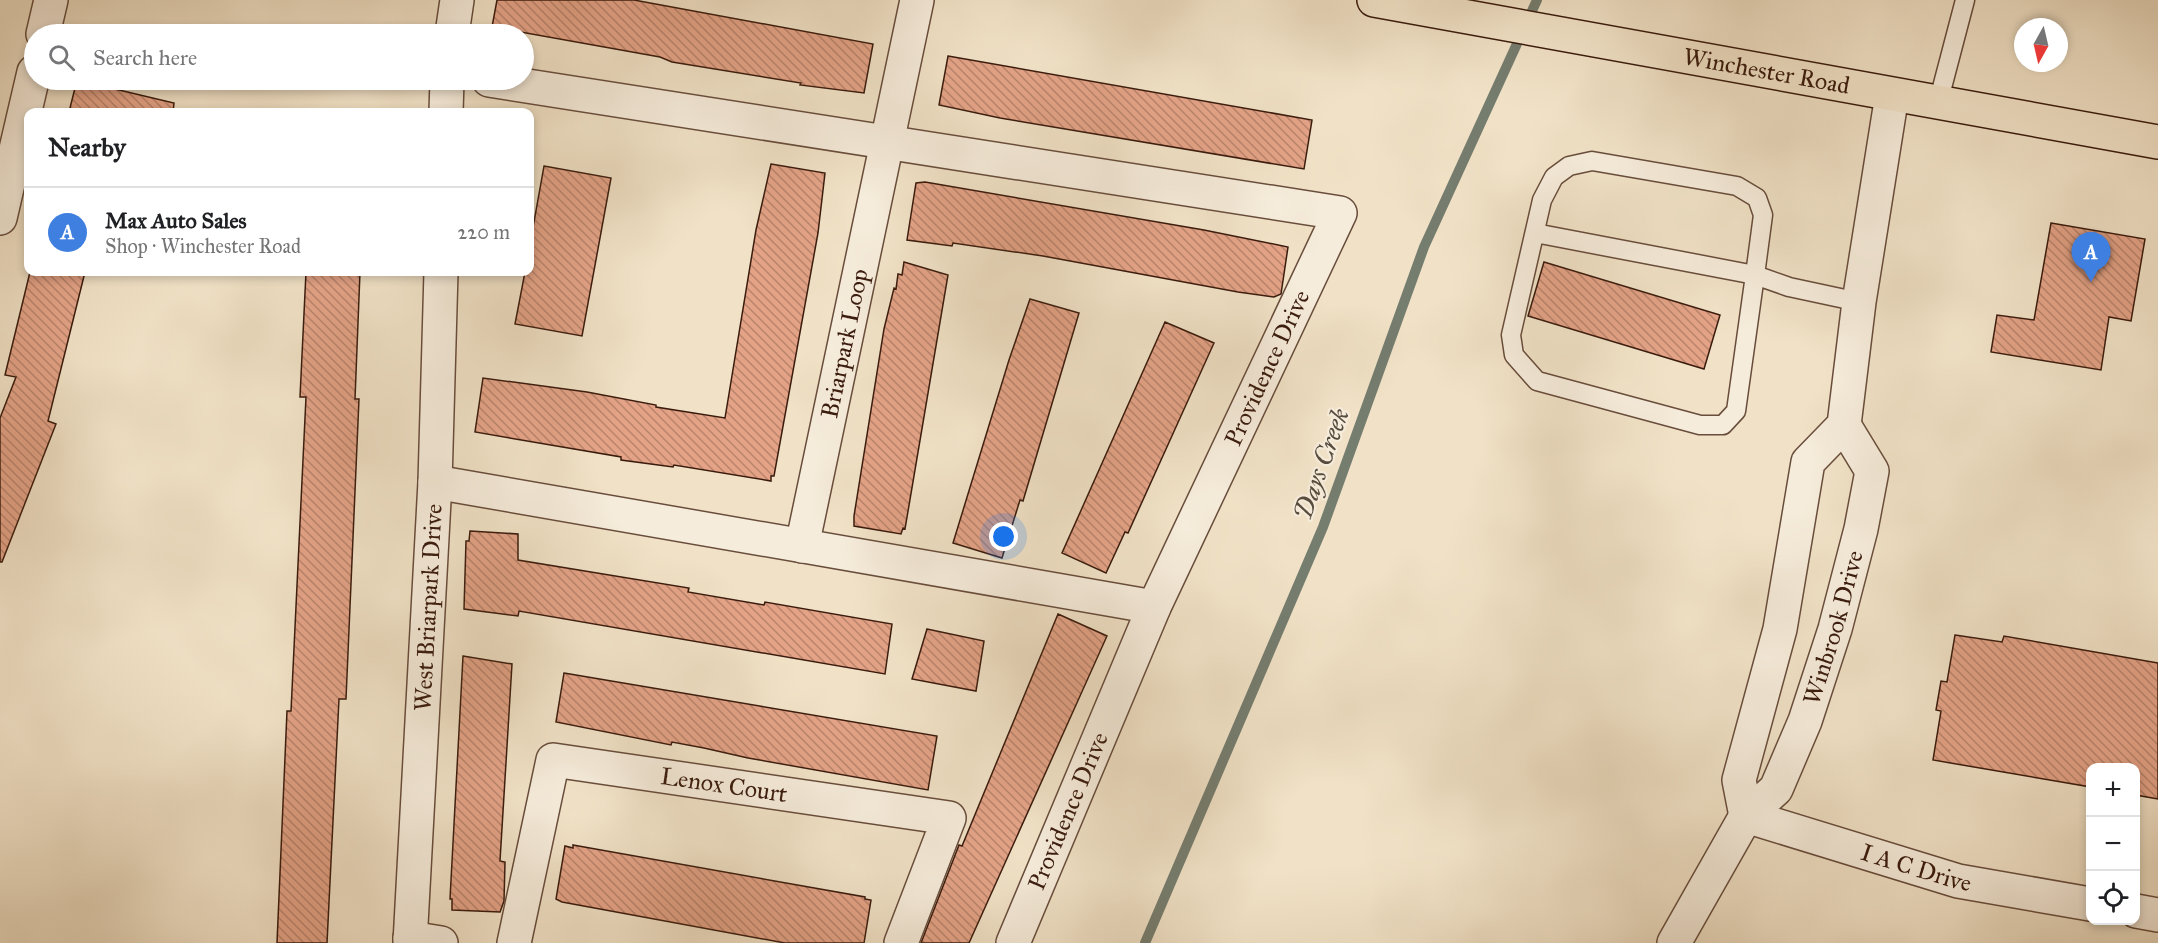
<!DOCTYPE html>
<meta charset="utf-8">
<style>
:root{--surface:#fff;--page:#f6f6f6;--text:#202124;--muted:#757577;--line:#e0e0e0;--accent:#8f2418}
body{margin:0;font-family:"IM FELL Great Primer",serif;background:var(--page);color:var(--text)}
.controls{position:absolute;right:18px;bottom:18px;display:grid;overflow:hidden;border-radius:12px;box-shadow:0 3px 9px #0003}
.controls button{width:54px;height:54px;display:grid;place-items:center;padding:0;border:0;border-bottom:2px solid var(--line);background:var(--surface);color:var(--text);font:30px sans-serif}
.compass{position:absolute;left:2014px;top:18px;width:54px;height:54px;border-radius:50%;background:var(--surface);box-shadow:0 3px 9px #0003;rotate:188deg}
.you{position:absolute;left:1004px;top:537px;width:21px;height:21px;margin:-15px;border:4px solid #fff;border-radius:50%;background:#1a73e8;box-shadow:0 0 0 9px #1a73e833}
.badge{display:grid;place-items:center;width:39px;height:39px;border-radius:50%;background:var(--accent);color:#fff;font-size:20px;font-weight:700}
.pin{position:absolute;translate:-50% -50px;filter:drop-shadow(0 2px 3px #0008)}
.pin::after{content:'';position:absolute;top:32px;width:21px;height:18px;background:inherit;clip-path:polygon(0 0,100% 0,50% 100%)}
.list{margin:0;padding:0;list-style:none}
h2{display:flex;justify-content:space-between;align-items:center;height:78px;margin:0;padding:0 24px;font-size:26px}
h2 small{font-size:20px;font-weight:400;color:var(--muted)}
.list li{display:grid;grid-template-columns:39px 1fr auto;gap:18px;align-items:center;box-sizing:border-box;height:90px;padding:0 24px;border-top:2px solid var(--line)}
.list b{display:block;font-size:22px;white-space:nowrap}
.list p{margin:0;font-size:20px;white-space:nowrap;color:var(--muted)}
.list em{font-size:20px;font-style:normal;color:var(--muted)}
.icon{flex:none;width:33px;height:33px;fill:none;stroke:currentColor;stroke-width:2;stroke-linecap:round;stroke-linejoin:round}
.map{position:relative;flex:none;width:2158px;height:943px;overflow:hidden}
.search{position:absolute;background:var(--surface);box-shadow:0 3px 9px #0003;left:24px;top:24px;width:510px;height:66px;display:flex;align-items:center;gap:15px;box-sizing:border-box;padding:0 21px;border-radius:33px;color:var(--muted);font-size:22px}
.panel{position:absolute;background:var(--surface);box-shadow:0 3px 9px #0003;left:24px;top:108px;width:510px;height:168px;border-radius:12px}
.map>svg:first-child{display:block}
</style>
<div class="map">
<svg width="2158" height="943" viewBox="0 0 2158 943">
<defs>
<pattern id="building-back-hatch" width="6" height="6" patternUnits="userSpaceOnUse" patternTransform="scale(1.5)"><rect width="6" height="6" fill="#e4a387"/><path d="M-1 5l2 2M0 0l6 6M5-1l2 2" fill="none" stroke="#ba846d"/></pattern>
</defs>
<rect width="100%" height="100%" fill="#f1e2c7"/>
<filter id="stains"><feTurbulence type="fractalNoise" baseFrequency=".00333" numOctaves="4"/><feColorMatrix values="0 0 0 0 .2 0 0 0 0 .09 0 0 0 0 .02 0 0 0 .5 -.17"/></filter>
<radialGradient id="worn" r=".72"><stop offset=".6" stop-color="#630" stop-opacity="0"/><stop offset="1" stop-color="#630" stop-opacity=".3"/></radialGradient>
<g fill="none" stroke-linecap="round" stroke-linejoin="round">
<path stroke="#757d6f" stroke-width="10" d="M1145,943L1323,527L1424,247L1537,0"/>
</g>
<path fill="url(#building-back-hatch)" stroke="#3a1b0d" stroke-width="1.5" d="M497,0H634L873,44L864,93L800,85L801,83L672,62L660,57L492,27Z
M948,56L1312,120L1304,169L1000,118L939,105Z
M77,80L174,103L173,112H69Z
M771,164L825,173L818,233L774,476H771V481L674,465L673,467L621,460V457L475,432L483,378L587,392L656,405V407L725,418L756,230Z
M544,166L611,178L582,336L515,324L525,272H530V244Z
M925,182L1204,230L1288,247L1281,294L1274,297L1238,292L1043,256L953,243L952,246L907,240L916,183Z
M2051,223L2145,239L2131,321L2109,317L2101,370L1991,352L1997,315L2034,320Z
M904,262L948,275L905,529L903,528L901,534L854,526V516L884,329L894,288L896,289L898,274L902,275Z
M1544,262L1720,315L1704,369L1528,316Z
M30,272H85L48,421L56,424L2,562H0V418L16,377L5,375Z
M306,272H360L355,399H359L346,699H339L327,943H277L287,711H291L306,397H300Z
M1030,299L1079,313L1023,501L1020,500L1002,558L953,543L1009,360Z
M1165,322L1214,343L1128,533L1125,532L1106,573L1062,553Z
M470,531L518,534V560L689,588L688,592L764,605L765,602L892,624L885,674L519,611L518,616L464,609L466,541H469Z
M1058,614L1107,636L969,943H921L959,845L962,846Z
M927,629L984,641L976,691L912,679Z
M1955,635L2002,642L2004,636L2158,663V799L2136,795V768H2091V787L1933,760L1941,711L1936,710L1941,681L1947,682Z
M463,656L512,664L500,861L505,862L504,901L500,912L452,910V899H450Z
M564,673L937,736L928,790L748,758L704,748L672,742L671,745L556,722Z
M573,845L865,897V899L871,900L864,943H785L562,902L556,899L565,846L573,848Z"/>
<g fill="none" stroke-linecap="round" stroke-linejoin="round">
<g stroke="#684d3c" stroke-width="21">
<path id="service" d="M1938,103L1965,0
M1535,233L1755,275L1763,215L1757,198L1737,186L1592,161L1569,166L1554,177L1542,200L1511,335L1514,355L1537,381L1700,425H1723L1736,411L1755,275L1789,287L1859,302"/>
</g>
<g stroke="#684d3c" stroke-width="36">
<g id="minor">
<path d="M43,34L51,0"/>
<path d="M452,34L457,0"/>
<path d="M489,80L1340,213L1154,607L1013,943"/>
<path d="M446,112L447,80"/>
<path d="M0,218L34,72"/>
<path d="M435,482L1154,607"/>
<path id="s1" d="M802,546L917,0"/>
<path id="s2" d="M1746,816L1958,881L2090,904"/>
<path d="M2136,911L2158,915"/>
<path d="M410,938L441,943"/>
<path id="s3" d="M410,943L435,482L441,272"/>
<path id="s4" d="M514,943L553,760L949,818L901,943"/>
</g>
</g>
<g stroke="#684d3c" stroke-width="36">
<g id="tertiary">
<path d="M1746,816L1739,780L1780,629L1808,462L1844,425L1859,302L1892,95"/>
<path id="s5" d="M1674,943L1746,816L1776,789L1805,721L1835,629L1861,529L1872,471L1844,425"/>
</g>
</g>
<g stroke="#3a1b0d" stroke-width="36">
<g id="primary">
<path id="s6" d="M1374,0L2158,142"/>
</g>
</g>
<use href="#service" stroke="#f6ecdb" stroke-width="18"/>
<use href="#minor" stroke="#f6ecdb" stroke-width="33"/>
<use href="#tertiary" stroke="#f6ecdb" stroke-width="33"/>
<use href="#primary" stroke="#f1e2c7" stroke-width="33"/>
</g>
<g text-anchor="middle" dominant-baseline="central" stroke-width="4.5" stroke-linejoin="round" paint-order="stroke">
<g font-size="24" fill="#3a1b0d" stroke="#f6ecdb">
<text stroke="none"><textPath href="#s6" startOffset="399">Winchester Road</textPath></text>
<text stroke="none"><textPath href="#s1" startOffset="207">Briarpark Loop</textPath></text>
<text transform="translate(1267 368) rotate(-65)">Providence Drive</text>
<text stroke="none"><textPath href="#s3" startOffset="336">West Briarpark Drive</textPath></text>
<text stroke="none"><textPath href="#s5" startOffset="358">Winbrook Drive</textPath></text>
<text stroke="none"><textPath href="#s4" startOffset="360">Lenox Court</textPath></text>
<text transform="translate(1068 811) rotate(-67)">Providence Drive</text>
<text stroke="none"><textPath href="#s2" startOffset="178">I A C Drive</textPath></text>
</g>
<g font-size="26" font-style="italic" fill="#574c3e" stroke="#f6ecdb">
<text transform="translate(1321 464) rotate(-70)">Days Creek</text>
</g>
</g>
<rect width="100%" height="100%" filter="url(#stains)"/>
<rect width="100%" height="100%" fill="url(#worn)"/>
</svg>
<div class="controls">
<button>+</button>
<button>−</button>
<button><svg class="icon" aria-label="locate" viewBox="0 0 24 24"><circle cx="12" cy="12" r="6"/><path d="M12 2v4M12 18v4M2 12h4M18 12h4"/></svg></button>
</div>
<svg class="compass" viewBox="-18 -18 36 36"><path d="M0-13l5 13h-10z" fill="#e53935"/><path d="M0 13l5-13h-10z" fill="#757577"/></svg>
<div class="you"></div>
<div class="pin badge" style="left:2091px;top:282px;background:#3f7fe0">A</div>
<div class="search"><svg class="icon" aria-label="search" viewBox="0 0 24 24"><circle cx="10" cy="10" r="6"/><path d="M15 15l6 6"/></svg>Search here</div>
<section class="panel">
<h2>Nearby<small></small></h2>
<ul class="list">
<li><span class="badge" style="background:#3f7fe0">A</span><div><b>Max Auto Sales</b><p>Shop · Winchester Road</p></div><em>220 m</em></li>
</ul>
</section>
</div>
